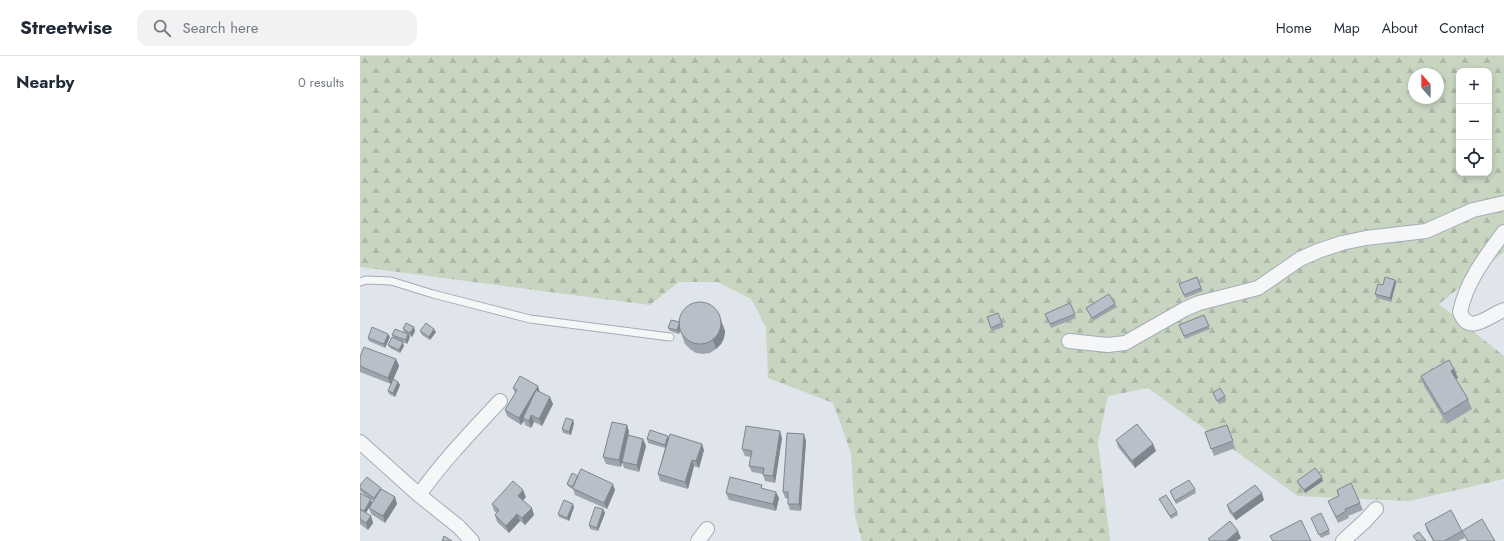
<!DOCTYPE html>
<meta charset="utf-8">
<style>
:root{--surface:#fff;--page:#f2f2f3;--text:#1f2937;--muted:#747a83;--line:#e0e1e3}
body{margin:0;font-family:Jost,sans-serif;background:var(--page);color:var(--text)}
.controls{position:absolute;right:12px;top:12px;display:grid;overflow:hidden;border-radius:8px;box-shadow:0 2px 6px #0003}
.controls button{width:36px;height:36px;display:grid;place-items:center;padding:0;border:0;border-bottom:1px solid var(--line);background:var(--surface);color:var(--text);font:20px sans-serif}
.compass{position:absolute;left:1048px;top:12px;width:36px;height:36px;border-radius:50%;background:var(--surface);box-shadow:0 2px 6px #0003;rotate:339deg}
.list{margin:0;padding:0;list-style:none}
h2{display:flex;justify-content:space-between;align-items:center;height:52px;margin:0;padding:0 16px;font-size:17px}
h2 small{font-size:13px;font-weight:400;color:var(--muted)}
.icon{flex:none;width:22px;height:22px;fill:none;stroke:currentColor;stroke-width:2;stroke-linecap:round;stroke-linejoin:round}
.map{position:relative;flex:none;width:1144px;height:485px;overflow:hidden}
header{display:flex;align-items:center;gap:24px;box-sizing:border-box;height:56px;padding:0 20px;background:var(--surface);border-bottom:1px solid var(--line)}
header strong{font-size:19px}
nav{display:flex;gap:22px;margin-inline-start:auto;font-size:14px}
.search{width:280px;height:36px;background:var(--page);display:flex;align-items:center;gap:10px;box-sizing:border-box;padding:0 14px;border-radius:12px;color:var(--muted);font-size:15px}
main{display:flex}
aside{flex:1;background:var(--surface)}
.map>svg:first-child{display:block}
</style>
<header>
<strong>Streetwise</strong>
<div class="search"><svg class="icon" aria-label="search" viewBox="0 0 24 24"><circle cx="10" cy="10" r="6"/><path d="M15 15l6 6"/></svg>Search here</div>
<nav><a>Home</a><a>Map</a><a>About</a><a>Contact</a></nav>
</header>
<main>
<aside>
<h2>Nearby<small>0 results</small></h2>
<ul class="list">
</ul>
</aside>
<div class="map">
<svg width="1144" height="485" viewBox="0 0 1144 485">
<defs>
<pattern id="forest-firs" width="22" height="20" patternUnits="userSpaceOnUse"><rect width="22" height="20" fill="#c7d5c1"/><path d="M5 1l3.5 6h-7zM16 11l3.5 6h-7z" fill="#abb7a7"/></pattern>
</defs>
<rect width="100%" height="100%" fill="#e0e5eb"/>
<path fill="url(#forest-firs)" fill-rule="evenodd" d="M0,0H1144V196L1079,248L1144,300V423L1049,445L938,440L788,332L748,340L738,386L750,485H502L495,461L491,397L473,347L408,322L406,271L391,243L358,226H319L290,249L0,211ZM1099,15H1129V117H1099ZM1054,18H1078V42H1054Z"/>
<g fill="none" stroke-linecap="round" stroke-linejoin="round">
<g stroke="#a5acb6" stroke-width="9">
<path id="lane" d="M0,226L6,224L31,225L73,238L170,263L310,281"/>
</g>
<g stroke="#a5acb6" stroke-width="16">
<path id="street" d="M1144,176C1126,200 1106,226 1100,256C1109,280 1128,260 1144,254
M709,285L748,289L765,287L825,253L839,247L898,232L940,203L958,195L982,187L1006,182L1066,175L1113,154L1144,147
M0,386L59,439L99,471L112,485
M59,439C83,405 111,376 140,345
M338,485L347,473
M983,485L1005,465L1016,453"/>
</g>
<use href="#lane" stroke="#f4f6f8" stroke-width="7"/>
<use href="#street" stroke="#f4f6f8" stroke-width="14"/>
</g>
<path fill="#9da4ad" d="M837,221L843,235L825,242L819,228Z
M1035,224L1036,227L1031,246L1017,242L1015,238L1023,229Z
M710,247L716,262L691,272L685,258Z
M755,248L757,251L733,265L728,255L726,252Z
M638,257L644,271L632,275L627,261Z
M359,259L365,275L364,282L361,288L356,293L350,297L343,298L336,297L330,293L325,288L320,274L319,278L310,275L308,272L320,266Z
M844,259L850,273L825,283L819,269Z
M54,271L55,275L52,281L49,279L50,281L47,288L40,285L44,290L40,297L30,292L28,289L33,281L32,279L44,276L43,273Z
M60,275L76,276L70,284L62,279Z
M30,281L25,292L9,285L8,282Z
M0,301L36,303L39,310L33,323L38,326L40,329L35,341L29,338L28,335L31,328L0,316Z
M1061,320L1098,322L1096,323L1108,343L1112,353L1087,368L1064,330Z
M153,332L180,336L193,348L182,370L174,366L171,372L165,369L164,365L161,369L147,360L145,354L155,337Z
M853,337L865,340L866,344L859,348Z
M214,367L211,379L203,377L202,373Z
M267,369L269,376L268,379L283,383L286,390L279,416L264,412L262,406L261,411L246,408L243,401Z
M867,369L875,392L854,400L845,376Z
M309,381L344,394L339,412L334,410L328,433L300,425L298,418L305,392L288,387L287,383Z
M422,382L415,427L405,425L403,418L392,416L389,410L391,401L385,400L382,393Z
M756,384L793,388L796,395L775,412L758,391Z
M446,385L441,455L430,454L428,448V443L425,442L423,436Z
M937,425H963L945,437L939,429Z
M207,428L255,434L247,453L215,439L213,433L209,431Z
M0,429L22,433L35,441L37,448L25,467L11,458L9,452L6,457L11,460L13,467L8,474L0,468V437L12,447L13,445L0,435Z
M403,433L419,442L416,455L369,444L366,437Z
M835,433L836,437L816,448L810,435Z
M977,434L1000,447L1003,454L988,460L989,462L978,467L968,445L979,440Z
M166,441L163,444L174,459L165,469L160,465L149,477L137,466L135,459L137,457L134,455L132,448Z
M799,443L817,456L818,459L811,463L801,446Z
M904,444L876,464L869,456L867,449Z
M214,451L209,465L199,461L198,458Z
M243,453L245,457L238,475L230,473L229,469Z
M951,462L969,474L970,478L961,482Z
M1065,468L1102,475L1105,482L1098,485H1073L1067,475Z
M1102,475L1135,485H1107Z"/>
<path fill="#80868d" d="M1035,224L1036,227L1031,246L1030,242Z
M359,259L365,275L364,282L361,288L356,293L353,284Z
M320,266L321,270L319,278L317,274Z
M54,271L55,275L52,281L50,277Z
M74,273L76,276L70,284L69,281Z
M28,278L30,281L25,292L24,288Z
M48,278L50,281L47,288L46,284Z
M43,286L44,290L40,297L39,294Z
M36,303L39,310L31,329L28,322Z
M1094,313L1098,322L1094,324L1091,315Z
M38,326L40,329L35,341L33,337Z
M178,330L180,337L163,362L164,365L161,369L159,362Z
M190,341L193,348L182,370L179,363Z
M171,359L174,366L171,372L169,365Z
M213,364L214,367L211,379L209,376Z
M267,369L269,376L261,411L259,404Z
M420,375L422,382L415,427L413,420Z
M444,378L446,385L441,455L439,448Z
M308,380L309,383L306,393L305,389Z
M283,383L286,390L279,416L277,409Z
M342,388L344,394L339,412L336,405Z
M793,388L796,395L775,412L772,405Z
M332,404L334,410L328,433L325,426Z
M962,421L963,425L945,437L944,434Z
M253,428L255,434L247,453L244,447Z
M163,434L166,441L160,447L158,440Z
M416,436L419,442L416,455L413,448Z
M902,437L904,444L876,464L873,458Z
M35,441L37,448L25,467L23,460Z
M11,443L12,447L5,458L4,455Z
M213,448L214,451L209,465L207,462Z
M172,452L174,459L165,469L162,462Z
M243,453L245,457L238,475L237,472Z
M157,458L160,465L149,477L146,470Z
M11,460L13,467L8,474L6,467Z
M878,475L881,482L877,485H866Z"/>
<path fill="#b7bfc9" stroke="#80868d" d="M837,221L841,232L824,239L819,228Z
M1025,221L1035,224L1030,242L1015,238L1018,228L1023,229Z
M749,238L755,248L732,262L726,252Z
M319 267a21 21 0 1 1 42 0a21 21 0 1 1-42 0Z
M710,247L715,258L690,268L685,258Z
M638,257L642,267L631,272L627,261Z
M844,259L849,270L824,280L819,269Z
M311,264L320,266L317,274L308,272Z
M46,267L54,271L50,277L43,273Z
M66,267L74,273L69,281L60,275Z
M12,271L28,278L24,288L8,282Z
M35,273L48,278L46,284L32,279Z
M32,281L43,286L39,294L28,289Z
M4,291L36,303L28,322L0,310V301Z
M1089,304L1094,313L1091,315L1108,343L1084,358L1061,320Z
M160,320L178,330L159,362L145,354L157,334L153,332Z
M33,323L38,326L33,337L28,335Z
M860,332L865,340L857,345L853,337Z
M176,334L190,341L179,363L171,359L169,365L163,362Z
M206,362L213,364L209,376L202,373Z
M252,366L267,369L259,404L243,401Z
M777,368L793,388L772,405L756,384Z
M867,369L873,385L851,393L845,376Z
M386,370L420,375L413,420L403,419L404,412L389,410L392,395L382,393Z
M290,374L308,380L305,389L287,383Z
M427,377L444,378L439,448H428V436H423Z
M310,378L342,388L336,405L332,404L325,426L298,418Z
M268,379L283,383L277,409L262,406Z
M955,412L962,421L944,434L937,425Z
M221,413L253,428L244,447L212,432Z
M212,417L218,420L213,431L207,428Z
M7,421L21,432L14,442L0,432V429Z
M370,421L402,429L401,432L416,436L413,448L366,437Z
M829,424L835,433L815,445L810,435Z
M153,425L163,434L158,440L172,452L162,462L157,458L146,470L135,459L139,454L132,448Z
M991,427L1000,447L985,453L986,455L976,461L968,445L979,440L977,434Z
M895,429L902,437L873,458L867,449Z
M21,433L35,441L23,460L9,452Z
M0,437L11,443L4,455L0,453Z
M806,439L817,456L810,460L799,443Z
M204,444L213,448L207,462L198,458Z
M235,451L243,453L237,472L229,469Z
M0,453L11,460L6,467L0,463Z
M1091,454L1102,475L1084,485H1074L1065,468Z
M961,457L969,474L959,479L951,462Z
M1122,463L1135,485H1108L1102,475Z
M941,464L951,485H913L910,480Z
M870,465L878,475L866,485H850L848,483Z
M1059,476L1066,485H1057L1053,480Z
M84,480L92,485H82Z"/>
</svg>
<div class="controls">
<button>+</button>
<button>−</button>
<button><svg class="icon" aria-label="locate" viewBox="0 0 24 24"><circle cx="12" cy="12" r="6"/><path d="M12 2v4M12 18v4M2 12h4M18 12h4"/></svg></button>
</div>
<svg class="compass" viewBox="-18 -18 36 36"><path d="M0-13l5 13h-10z" fill="#e53935"/><path d="M0 13l5-13h-10z" fill="#747a83"/></svg>
</div>
</main>
